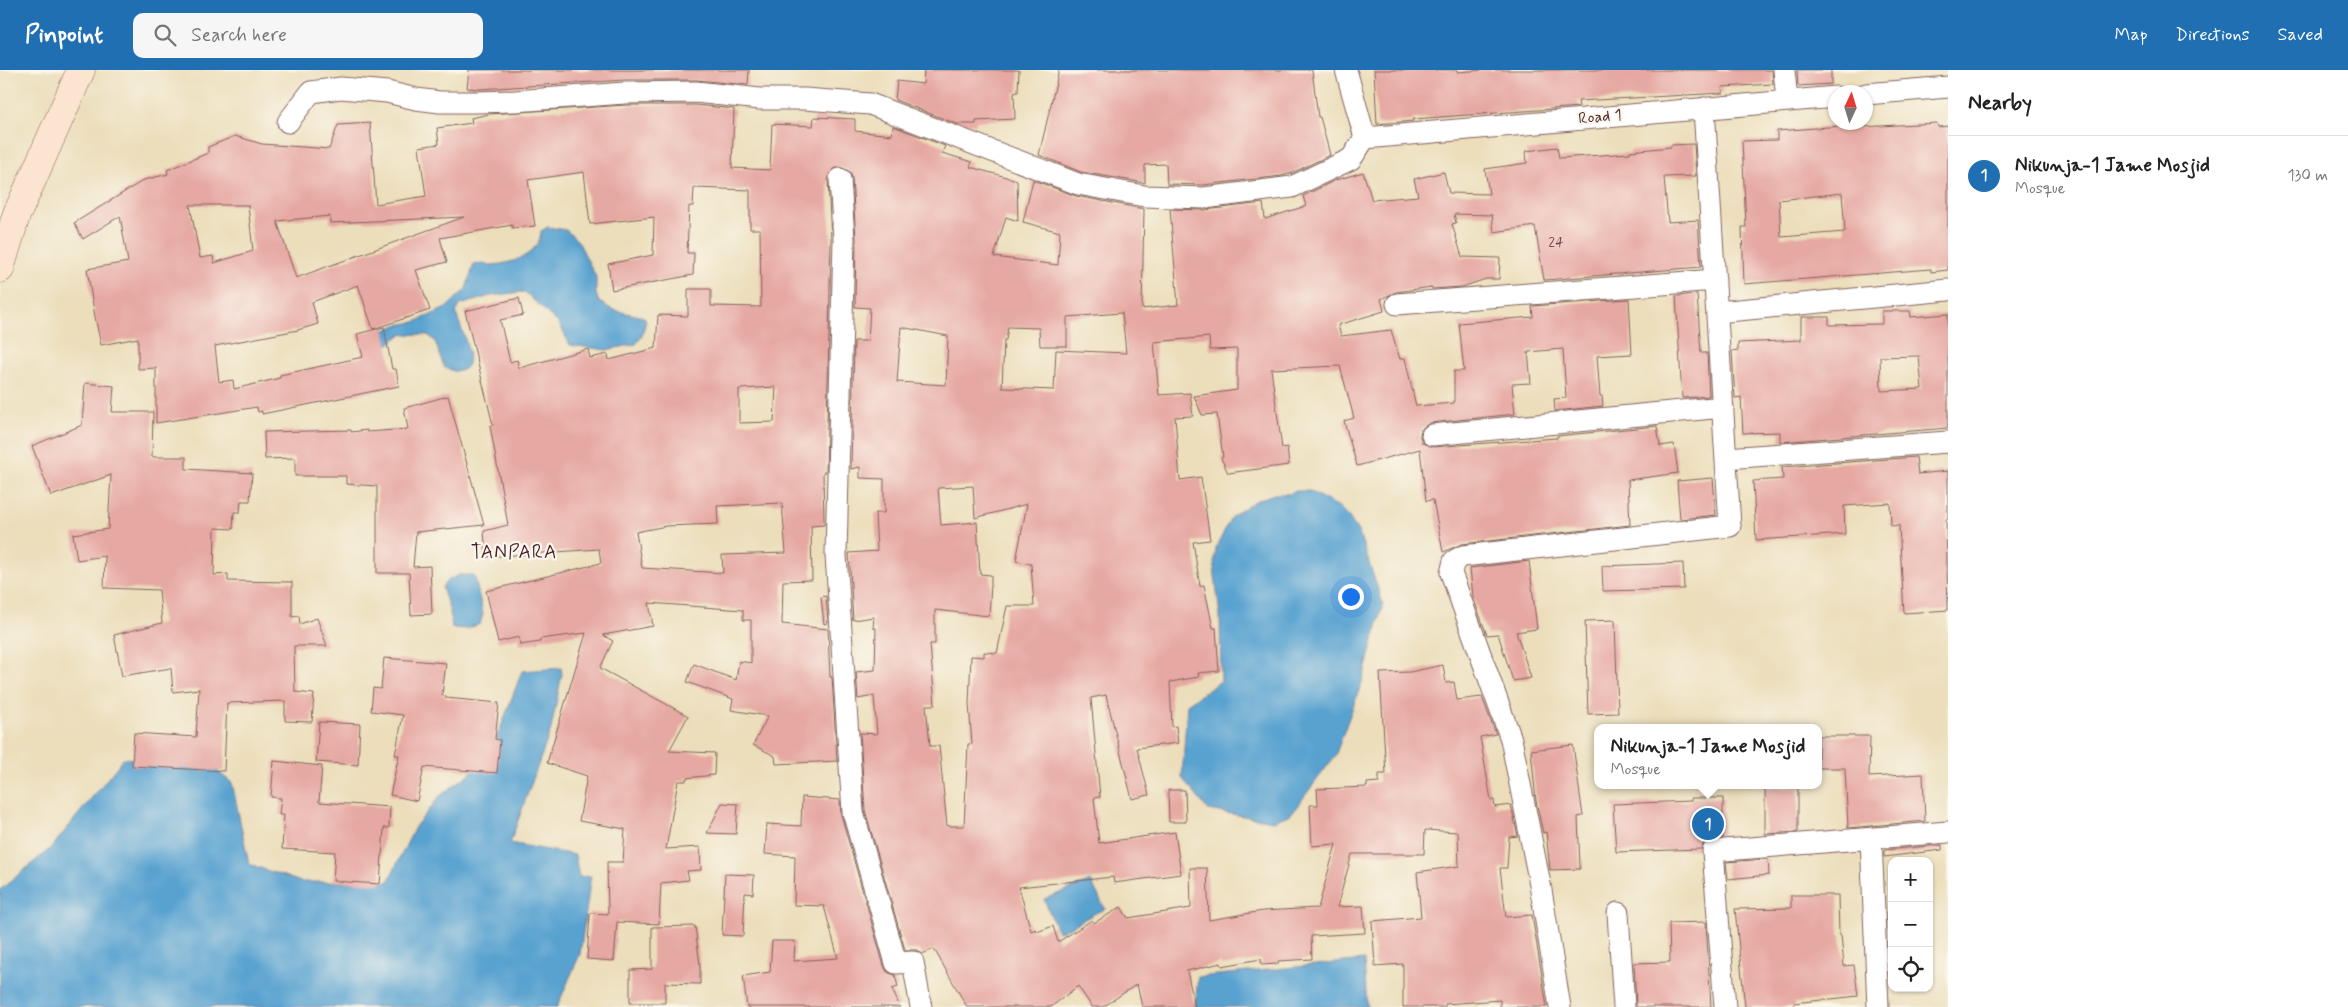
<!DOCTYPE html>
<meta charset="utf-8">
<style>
:root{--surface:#fff;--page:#f6f6f6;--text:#222;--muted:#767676;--line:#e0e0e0;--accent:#1f6fb2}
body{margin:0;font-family:Mynerve,sans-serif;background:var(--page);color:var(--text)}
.controls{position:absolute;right:15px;bottom:15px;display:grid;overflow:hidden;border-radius:10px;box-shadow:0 1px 4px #0004}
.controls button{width:45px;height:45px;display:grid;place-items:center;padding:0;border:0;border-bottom:1px solid var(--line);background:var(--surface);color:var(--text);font:25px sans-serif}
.compass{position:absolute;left:1828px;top:15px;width:45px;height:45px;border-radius:50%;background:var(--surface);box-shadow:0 1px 4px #0004;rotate:4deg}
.you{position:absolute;left:1350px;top:526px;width:18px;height:18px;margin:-12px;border:4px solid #fff;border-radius:50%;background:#1a73e8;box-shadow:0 0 0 8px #1a73e833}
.badge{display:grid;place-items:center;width:32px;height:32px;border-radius:50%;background:var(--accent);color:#fff;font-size:16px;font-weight:700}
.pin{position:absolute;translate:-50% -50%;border:2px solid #fff;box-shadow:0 1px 5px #0006}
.popup{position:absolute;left:1594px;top:654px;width:228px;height:65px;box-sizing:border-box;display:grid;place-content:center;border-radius:10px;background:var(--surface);filter:drop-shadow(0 1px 4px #0005);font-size:16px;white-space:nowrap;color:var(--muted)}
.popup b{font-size:19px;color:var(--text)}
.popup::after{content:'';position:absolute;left:50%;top:100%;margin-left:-10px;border:10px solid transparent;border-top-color:var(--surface)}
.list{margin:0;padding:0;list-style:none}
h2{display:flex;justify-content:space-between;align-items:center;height:65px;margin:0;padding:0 20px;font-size:21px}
h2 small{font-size:16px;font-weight:400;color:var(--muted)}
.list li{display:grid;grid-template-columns:32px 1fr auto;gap:15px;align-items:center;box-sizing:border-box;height:80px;padding:0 20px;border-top:1px solid var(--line)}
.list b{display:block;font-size:19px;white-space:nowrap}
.list p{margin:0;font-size:16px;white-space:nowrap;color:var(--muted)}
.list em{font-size:16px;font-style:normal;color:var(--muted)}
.icon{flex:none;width:28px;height:28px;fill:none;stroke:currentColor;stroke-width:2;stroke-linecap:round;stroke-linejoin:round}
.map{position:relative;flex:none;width:1948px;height:937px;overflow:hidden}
header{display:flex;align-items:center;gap:30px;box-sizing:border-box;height:70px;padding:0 25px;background:var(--accent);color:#fff}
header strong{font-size:24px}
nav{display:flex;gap:28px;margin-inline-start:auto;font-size:18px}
.search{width:350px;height:45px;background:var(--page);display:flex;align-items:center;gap:12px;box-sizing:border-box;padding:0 18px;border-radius:10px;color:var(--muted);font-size:19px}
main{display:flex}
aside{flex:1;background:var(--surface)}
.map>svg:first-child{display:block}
</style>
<header>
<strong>Pinpoint</strong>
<div class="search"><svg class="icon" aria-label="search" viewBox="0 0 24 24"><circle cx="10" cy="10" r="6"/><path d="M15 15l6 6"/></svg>Search here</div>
<nav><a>Map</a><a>Directions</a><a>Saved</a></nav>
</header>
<main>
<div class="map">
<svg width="1948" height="937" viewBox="0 0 1948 937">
<rect width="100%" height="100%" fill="#fbf7ec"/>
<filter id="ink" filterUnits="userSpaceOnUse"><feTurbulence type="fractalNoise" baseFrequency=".02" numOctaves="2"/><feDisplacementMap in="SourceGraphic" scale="10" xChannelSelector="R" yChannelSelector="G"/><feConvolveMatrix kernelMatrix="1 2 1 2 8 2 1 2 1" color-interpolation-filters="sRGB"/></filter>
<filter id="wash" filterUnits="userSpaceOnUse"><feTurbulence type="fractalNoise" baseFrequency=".0096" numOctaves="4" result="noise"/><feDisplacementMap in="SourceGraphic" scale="20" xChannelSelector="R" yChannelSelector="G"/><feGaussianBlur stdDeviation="1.12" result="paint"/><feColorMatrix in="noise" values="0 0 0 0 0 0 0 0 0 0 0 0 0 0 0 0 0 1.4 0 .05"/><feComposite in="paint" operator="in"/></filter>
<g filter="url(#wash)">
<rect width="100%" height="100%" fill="#ecdebb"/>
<path fill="#58a2d0" stroke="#51607e" d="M548,157L566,160L578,171L596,207V224L599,232L613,240L644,247L646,251L642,266L636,274L606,280L570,275L559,254L527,224L521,222L490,226L460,235L456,243C459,255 479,294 462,300C455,303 450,300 444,297L435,271L428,265L406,264L400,265L389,274H383L375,261L386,260L396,255L415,252L446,238L466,219L474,194C481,192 484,195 490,195C511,194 539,186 541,161Z
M1293,421H1309L1339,437L1348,446L1359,463L1383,534L1362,612L1335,686L1291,744L1273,751L1208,740L1182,708L1187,634L1221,611L1220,546L1214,497L1216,478L1231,447L1255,431L1274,424H1290Z
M459,505H473L475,508L483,544L480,554L466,559L452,558L450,542L442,517L448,510Z
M561,598L562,604L551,659L510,773L575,785L579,807L591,806L580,884L557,937H0V820L52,777L124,688L210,695L232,713L249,794L301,812H388L415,757L440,726L489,689L522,601Z
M1091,811L1105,839C1088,845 1075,857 1058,862L1044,829Z
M1364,890L1367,937H1195L1198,907Z"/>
<g id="blocks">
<path fill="#e6a8a2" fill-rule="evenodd" d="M469,0H749L748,15L696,10H625L480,19L467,18Z
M924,0H1019L1018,22L1014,23L1015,49L976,51V54H957L895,30L897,11L923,14Z
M1059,0H1312L1318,47H1320L1330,85L1292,103L1282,106L1203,115L1167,114L1166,94L1145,95V113L1081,102L1039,85Z
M1374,0H1457V2L1484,0H1772L1773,14L1722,17L1723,23L1578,31L1579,37L1413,49V51L1377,54Z
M1797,0H1831V14L1798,16Z
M626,35H695L734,39L732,98L770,100L772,54L813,56L814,47L855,49V61L892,65L893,56L945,76L942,83L972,92L970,97L1017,110L1018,151L1006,147L994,187L1058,195L1060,162L1023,152L1033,110L1076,126L1144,139L1142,239L1178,235L1170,139L1205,140L1263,133L1265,149L1306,136L1303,126L1336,110L1363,102L1372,130L1418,126L1414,109L1444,102L1449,123L1489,124L1485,99L1527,93L1526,81L1557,77L1559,88L1630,83V81L1671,77V75L1694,74L1696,106L1664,107L1668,152L1698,150L1701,197L1544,210L1535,156L1494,162L1492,145L1454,144L1456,153L1452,154L1462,187L1500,188L1499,209H1486L1462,217L1432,219V217L1396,222L1381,229L1384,241L1338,255L1341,266L1391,260L1400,289L1405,288L1416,336L1454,333V301H1464L1459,253L1533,247L1532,236L1629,229L1632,284L1597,286L1600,326H1602L1603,336L1555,341L1554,329L1566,328L1563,279L1528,282L1531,313L1512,314L1515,344L1430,353L1421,359L1420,366L1422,373L1433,377L1557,368V366L1657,356L1660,376L1674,374L1678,403L1628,410L1630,455L1462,474L1443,482L1433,430L1426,431L1420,379L1357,396L1344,351L1354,348L1340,296L1271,299L1282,378L1287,377L1289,395L1228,403L1221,388L1223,387L1217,344L1202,345L1194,326L1237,320V279L1210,280L1209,267L1154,272L1159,325L1190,323L1193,346L1175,347L1180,410L1201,407L1210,470L1193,472L1200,516L1204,515L1213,558H1216L1219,601L1198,603L1199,607L1170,612L1172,657L1176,656L1178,673L1137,678L1149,725L1132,729L1106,625L1091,628L1100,727L1094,728L1099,773L1175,762L1181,804L1114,813L1113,807L1019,817L1031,861L1036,859L1037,862L1053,856L1058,872L1092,850L1094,853L1121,837L1128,848L1191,838L1190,798H1207L1209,850L1263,841L1318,838L1336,774L1312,776L1310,735H1318L1317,719L1367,717V713L1379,712V704H1386L1380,603L1410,602L1443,595L1446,613L1454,612L1457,630L1482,627L1496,664L1480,667L1491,730H1494L1495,737L1511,735L1518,766L1509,767L1507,798H1500L1506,847L1532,845L1547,937H1500V930L1445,934V937H1403V894L1375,896L1372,851L1421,847L1417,802L1459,796L1458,762L1425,760L1424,784H1352L1337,837L1363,836L1365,863L1311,866L1312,889L1278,891V894L1261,895V889L1222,896L1221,893L1187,901L1195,937H1142L1137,914L1103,937H1092L1078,916L1051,937H967L934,879L922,884L918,880H905L865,740L860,663L877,664L874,626L858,629L856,602L875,600L876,558H873L874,547L853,550L849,483L877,481L875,443H884V409L860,408V397L851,399L854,271H868L870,238L855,237L856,169L852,108L850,102L840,97L833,99L828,110L831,169L826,402H823L824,455L811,456L812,510L783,511L782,554L828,559L830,607H832L837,691L776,694L775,686L753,675L768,646L731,640L733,629L687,612L694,594L736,610L739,591L751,593V550H743V540L649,533L653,556L603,565L613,571L600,598L688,646L669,681L715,683L714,705L686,708V711H678L666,779L700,777L701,800L687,801L689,810L661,813L659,854L617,852L614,891L587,889L590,843L608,844L607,792H623L625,759L579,751L587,706L547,693L586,563L540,569V572L520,575L519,567L498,572L486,521L601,493L599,479L486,487L484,461L508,455L490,356L493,355L465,241L519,228L523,245L500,250L510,292L517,290L519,298L588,279L590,288L608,284L609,290L656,278L658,245L688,246V219H711V236L761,237L760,159H750V120L694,118L693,136H689L687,183H694L693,205L612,220L608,194L653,185L654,147L590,154L584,102L528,110L535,156L512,158V155L440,168L447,192L416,200L430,240L373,259L358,215L312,232L318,254L298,260L215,276L219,312L233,310L234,319L280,308V305L363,287L357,264L384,257L392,299H396L399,316L262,344V341L258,342L257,337L156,353V298L138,299V268L101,275L95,247L87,199L128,192L120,146L83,169L74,153L144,110L168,104L167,100L208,83V77L235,66L262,74L329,79L338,55L370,53L376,134L426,126L419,77L439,74L437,58L472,53L471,48L489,44ZM190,135H248L253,181L214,193L213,186L200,188ZM330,146V153L464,147L296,208L277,151ZM1122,243L1126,283L1056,280L1054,320L1002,318L1004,270H1006L1008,257L1039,258L1040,276H1067V247ZM901,257L948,266L946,315L897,312ZM776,317L774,352L739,353V319ZM973,416L975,448L1027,434L1016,491L1031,494L1034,536H1007L997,583L984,582V587L971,586L969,634L972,674H968L964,756H947L939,676H930L926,635H935L930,574H935V540L989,546L991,514V505L980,504L977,452L941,455L938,418ZM782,433L786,483L722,485L723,503L642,498L636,462L666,456L718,454L717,436Z
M1937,53L1938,57L1948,56V200L1931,202V199L1744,214L1742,157H1746L1742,71L1777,70V61L1841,56V58ZM1842,123L1845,162L1781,167L1779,130Z
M1697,224L1701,283H1707L1709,326L1682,328L1676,226Z
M1882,241H1910L1911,247L1948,244V358L1780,372V362L1743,363L1741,327L1735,328L1732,281L1738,280V273L1801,270V247H1829V255L1882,254ZM1919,286L1922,319L1881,321L1880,287Z
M85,313L114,316L112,342H153L152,387H186V399L252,403L250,431H241L240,442H234L233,459L215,458L214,505L228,504V511L292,512V547L299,546L300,554L317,548L327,576H294L295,622L314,624L312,652L285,651V631L227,633L224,701L132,696L134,663L196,667L199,619L173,622L171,598L122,606L114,565L162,553L159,520L104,518L105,486L77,490L73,464L108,459L111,405L51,426L32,376L82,355Z
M448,326L484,455L416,462L413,497L430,496L432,544L411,545L409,503H377V416L346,414V406H295V388L265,389L264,362L351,360V362L367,360V362L408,359L404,338Z
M1916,387L1918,404L1948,401V449H1946L1948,540L1904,543L1899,455L1891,456L1890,433L1844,436L1845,464L1756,470L1753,411L1783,409L1782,397Z
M1713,408L1716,445L1680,449L1677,411Z
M1529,491L1537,559L1516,562L1531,608L1513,611L1498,564L1487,565L1473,527L1470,498Z
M1683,493L1684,519L1603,521L1602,496Z
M826,526L828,553L824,554L821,527Z
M1615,550L1618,643L1588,644L1585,551Z
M384,588L446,593L442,625L446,626V628L499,633L495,669L500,670L497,703L424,697L417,731L390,725L399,685H395L403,645L371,641L373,618L381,619Z
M319,652L360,654L358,695L316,692Z
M1818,666H1870L1869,707L1923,704L1925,751L1848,758L1845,698H1818Z
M1573,675L1583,746L1578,747L1580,799L1550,800L1546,762L1543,763L1536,731L1531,680Z
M274,691L322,696L319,732L390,737L389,758H384L380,814L333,811L335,782L282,779L284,745H279L281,728L271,727Z
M1765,718H1798V762L1765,764Z
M1168,720H1185L1186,752H1169Z
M802,727L840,730L841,745L884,896L887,902L895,905L898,917L892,919L900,937H747L743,906L770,902L772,871H795L794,891L838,888L824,836L794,835L795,786L765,784L767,754L801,756Z
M1691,728H1723V768L1706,770L1701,779L1616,782L1613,734L1691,731Z
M722,733L738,734L736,764L707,763Z
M1942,775V780L1884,787V780Z
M1768,789L1769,805L1728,809L1726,792Z
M725,804L754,805L753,824L745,823L743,866L722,865Z
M1791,825H1838L1839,865H1841L1844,896L1854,895L1858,926L1794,933V937H1745L1735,839L1791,838Z
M1706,852L1711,937H1636L1634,893L1670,892L1669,853Z
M695,856L700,895V914L665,913V933H630V900L652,899V857Z"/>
</g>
</g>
<g filter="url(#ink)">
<use href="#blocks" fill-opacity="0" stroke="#83625d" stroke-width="1"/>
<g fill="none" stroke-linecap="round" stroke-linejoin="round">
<g stroke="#83625d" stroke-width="23">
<path id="minor" d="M1346,0L1365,68
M1784,0L1787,31
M1866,24L1948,17
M288,52L311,22L341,18L387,22L416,29L440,32H474L515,31L625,23L696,22L760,29H805L870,34L1078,114L1144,126L1204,128L1292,117L1351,89L1365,68
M1365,68L1836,27
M840,109L844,169L836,485L853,742L896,893L913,892L921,937
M1397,234L1715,210
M1717,242L1948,220
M1432,365L1723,337
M1726,388L1948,372
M1871,768L1878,937
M1618,843L1624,937
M1560,937L1540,814L1511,669L1451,503L1454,491L1463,486L1730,456L1704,38
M1725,937L1713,781L1948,762"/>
</g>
<g stroke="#83625d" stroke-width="29">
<path id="secondary" d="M0,199L16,146L81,0"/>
</g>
<use href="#minor" stroke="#fff" stroke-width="21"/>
<use href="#secondary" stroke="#fce5d0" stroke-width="28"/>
</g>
</g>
<g text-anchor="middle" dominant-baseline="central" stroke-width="4.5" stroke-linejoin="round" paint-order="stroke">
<g font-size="14" fill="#714149">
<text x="1556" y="172">24</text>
</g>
<g font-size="16" fill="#4a1f2b" stroke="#fbf7ec">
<text transform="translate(1600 47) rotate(-5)">Road 1</text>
</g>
<g font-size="19" letter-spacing="1" fill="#4a1f2b" stroke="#fbf7ec">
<text x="514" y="482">TANPARA</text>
</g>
</g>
</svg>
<div class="controls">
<button>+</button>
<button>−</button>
<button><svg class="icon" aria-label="locate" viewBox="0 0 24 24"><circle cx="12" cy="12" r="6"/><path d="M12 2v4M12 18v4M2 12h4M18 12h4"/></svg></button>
</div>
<svg class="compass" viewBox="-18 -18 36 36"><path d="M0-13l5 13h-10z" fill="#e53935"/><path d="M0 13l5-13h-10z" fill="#767676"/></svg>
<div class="you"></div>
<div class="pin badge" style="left:1708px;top:754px">1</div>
<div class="popup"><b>Nikunja-1 Jame Mosjid</b>Mosque</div>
</div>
<aside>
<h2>Nearby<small></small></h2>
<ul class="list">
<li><span class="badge">1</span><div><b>Nikunja-1 Jame Mosjid</b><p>Mosque</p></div><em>130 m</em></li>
</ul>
</aside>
</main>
